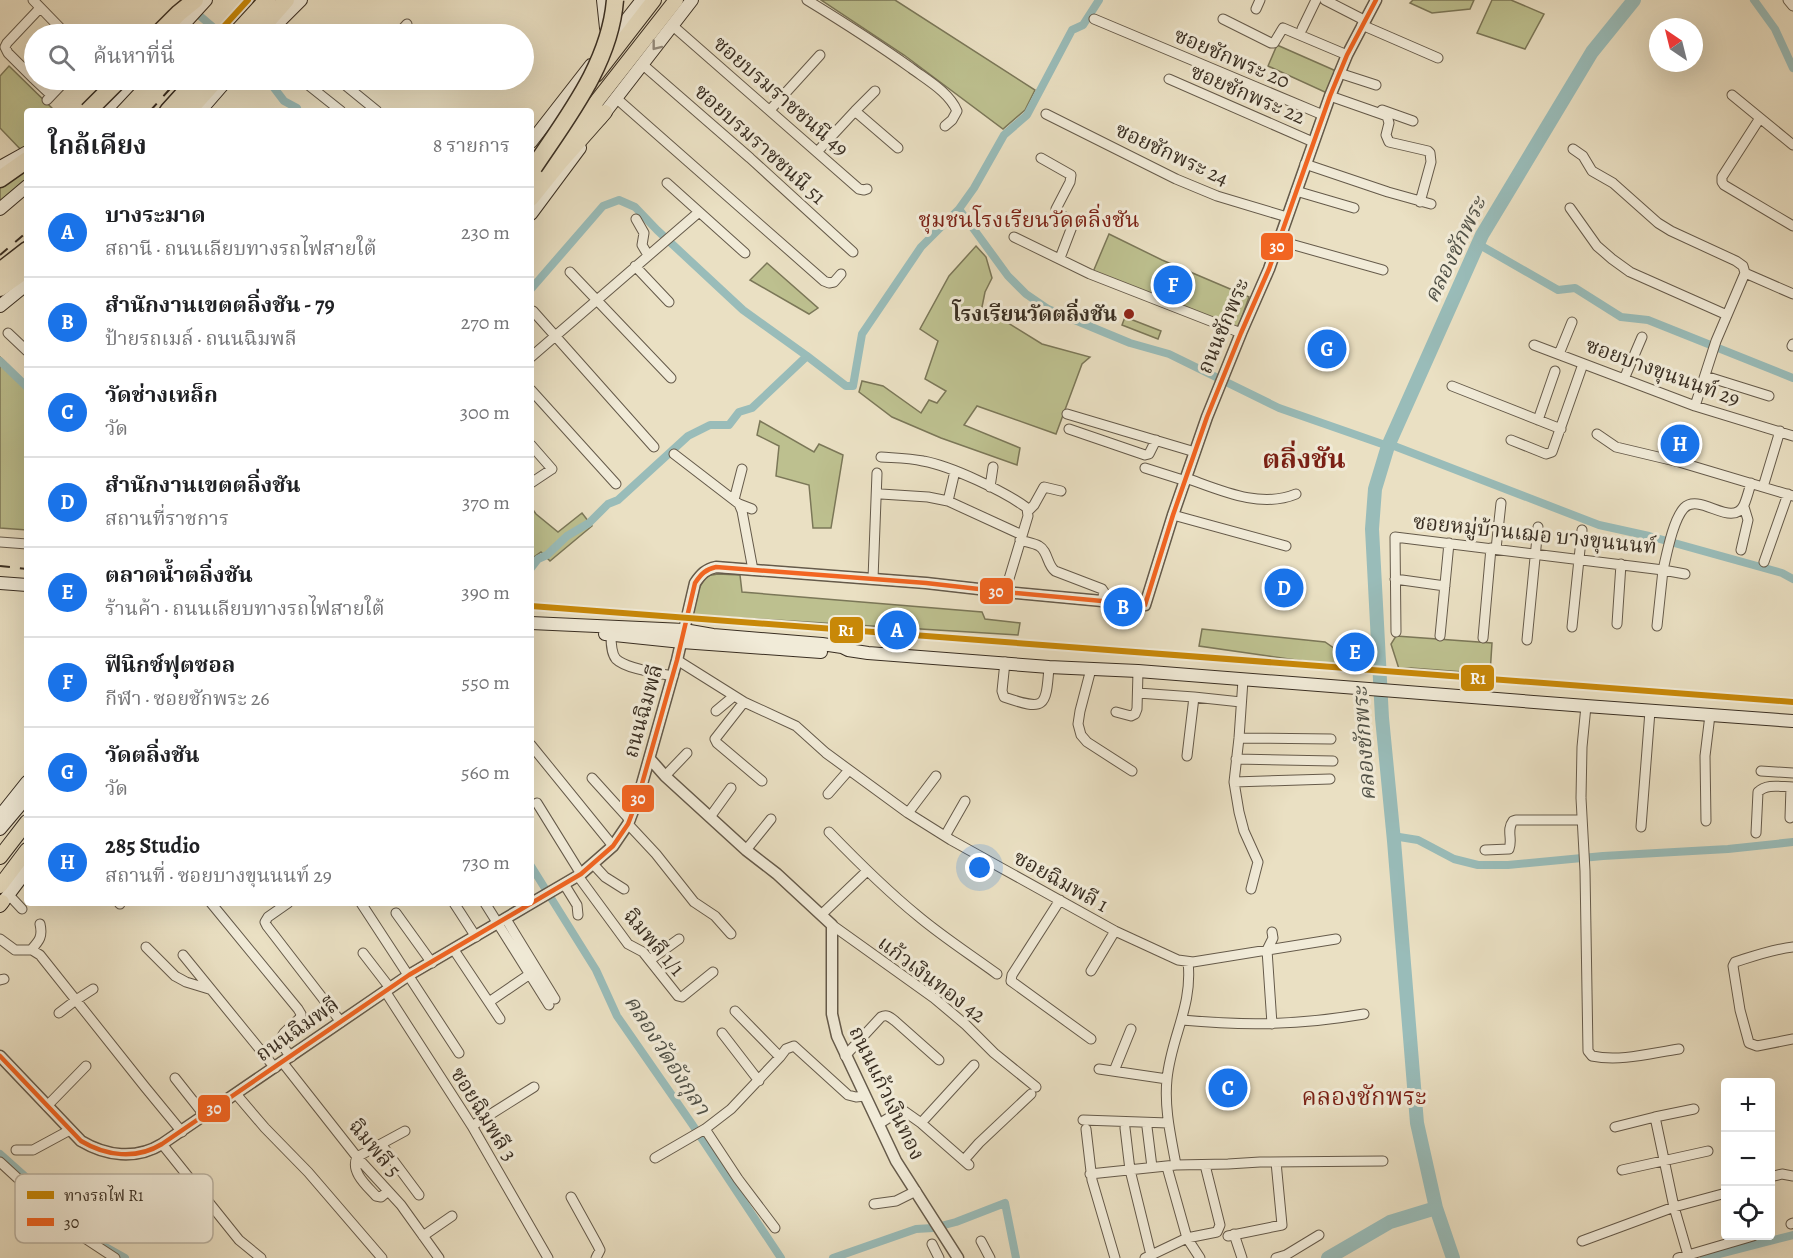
<!DOCTYPE html>
<html lang="th">
<meta charset="utf-8">
<style>
:root{--surface:#fff;--page:#f2f2f2;--text:#202124;--muted:#757577;--line:#e0e0e0;--accent:#1a73e8}
body{margin:0;font-family:Alegreya,"Noto Serif Thai",serif;background:var(--page);color:var(--text)}
.controls{position:absolute;right:18px;bottom:18px;display:grid;overflow:hidden;border-radius:6px;box-shadow:0 6px 24px #0002}
.controls button{width:54px;height:54px;display:grid;place-items:center;padding:0;border:0;border-bottom:2px solid var(--line);background:var(--surface);color:var(--text);font:30px sans-serif}
.compass{position:absolute;left:1649px;top:18px;width:54px;height:54px;border-radius:50%;background:var(--surface);box-shadow:0 6px 24px #0002;rotate:325deg}
.you{position:absolute;left:980px;top:868px;width:21px;height:21px;margin:-15px;border:4px solid #fff;border-radius:50%;background:#1a73e8;box-shadow:0 0 0 9px #1a73e833}
.badge{display:grid;place-items:center;width:39px;height:39px;border-radius:50%;background:var(--accent);color:#fff;font-size:20px;font-weight:700}
.pin{position:absolute;translate:-50% -50%;border:3px solid #fff;box-shadow:0 2px 6px #0006}
.list{margin:0;padding:0;list-style:none}
h2{display:flex;justify-content:space-between;align-items:center;height:78px;margin:0;padding:0 24px;font-size:26px}
h2 small{font-size:20px;font-weight:400;color:var(--muted)}
.list li{display:grid;grid-template-columns:39px 1fr auto;gap:18px;align-items:center;box-sizing:border-box;height:90px;padding:0 24px;border-top:2px solid var(--line)}
.list b{display:block;font-size:22px;white-space:nowrap}
.list p{margin:0;font-size:20px;white-space:nowrap;color:var(--muted)}
.list em{font-size:20px;font-style:normal;color:var(--muted)}
.icon{flex:none;width:33px;height:33px;fill:none;stroke:currentColor;stroke-width:2;stroke-linecap:round;stroke-linejoin:round}
.map{position:relative;flex:none;width:1793px;height:1258px;overflow:hidden}
.search{position:absolute;background:var(--surface);box-shadow:0 6px 24px #0002;left:24px;top:24px;width:510px;height:66px;display:flex;align-items:center;gap:15px;box-sizing:border-box;padding:0 21px;border-radius:33px;color:var(--muted);font-size:22px}
.panel{position:absolute;background:var(--surface);box-shadow:0 6px 24px #0002;left:24px;top:108px;width:510px;height:798px;border-radius:6px}
.map>svg:first-child{display:block}
</style>
<div class="map">
<svg width="1793" height="1258" viewBox="0 0 1793 1258">
<rect width="100%" height="100%" fill="#eae0c3"/>
<filter id="stains"><feTurbulence type="fractalNoise" baseFrequency=".00333" numOctaves="4"/><feColorMatrix values="0 0 0 0 .2 0 0 0 0 .09 0 0 0 0 .02 0 0 0 .5 -.17"/></filter>
<radialGradient id="worn" r=".72"><stop offset=".6" stop-color="#630" stop-opacity="0"/><stop offset="1" stop-color="#630" stop-opacity=".3"/></radialGradient>
<path fill="#bdc08f" stroke="#7b7758" stroke-width="1.5" d="M821,0H895L1035,90L1025,110L1003,129L904,55Z
M1413,0H1474L1470,9L1432,13L1410,3Z
M1492,0H1511L1544,14L1525,49L1477,33Z
M1277,45L1336,71L1327,93L1268,66Z
M9,66L55,111H27V149L23,152L0,128V76Z
M27,165V182L0,204V173Z
M1109,234L1162,260L1249,297L1238,328L1093,272Z
M976,246L986,257L992,278L985,292L982,307L1042,344L1090,357L1082,364L1056,434L977,406L964,425L1020,448L1017,465L941,438L892,417L859,392L862,381L883,386L921,413L929,400L937,403L946,391L925,379L938,341L920,329L949,276Z
M767,263L818,308L809,314L750,280Z
M1125,317L1161,331L1158,339L1122,325Z
M0,357L27,385V530L0,528Z
M760,421L814,452L819,444L843,455L831,528H813L809,485L776,476L779,446L757,435Z
M531,507L536,514L558,532L582,513L592,526L550,561L541,552L531,559Z
M718,574L740,575L742,592L982,612L985,619L1020,623L1018,635L692,615L696,594L706,576Z
M1202,629L1325,642L1354,662L1356,667L1296,660L1199,646Z
M1396,636L1492,643L1490,674L1411,668L1399,669L1391,644Z"/>
<g fill="none" stroke-linecap="round" stroke-linejoin="round">
<path stroke="#99bcb9" stroke-width="8" d="M1754,0L1775,29L1793,68
M193,10L221,34
M268,80L284,101L297,108L298,111
M959,209L974,188L1004,135L1027,115L1072,30L1083,25L1099,0
M1478,244L1558,290L1575,288L1621,317L1648,320L1793,378
M531,289L603,206L619,200L635,207L657,230L743,310L807,356L846,386H853L862,334L921,247L959,209L1008,276L1026,294L1048,309L1130,343L1169,354L1279,408L1388,446
M0,361L27,387
M1389,444L1599,525L1649,536L1782,573L1793,579
M531,568L538,559L547,555L567,536L589,523L608,504L618,500L688,436L710,425H729L739,412L752,408L807,356
M1393,836L1418,840L1454,859L1478,865H1508L1603,856L1728,849L1793,842
M531,866L596,970L617,1016L692,1124L781,1258
M0,1154L102,1245L125,1258
M833,1258L916,1229L933,1228L956,1222L1005,1203L1016,1258
M1704,1258L1793,1235"/>
<path stroke="#99bcb9" stroke-width="14" d="M1328,1258L1390,1222L1436,1208
M1453,1258L1436,1208L1417,1123L1394,841L1382,718L1372,529L1375,489L1388,446L1482,235L1592,52L1634,0"/>
<g stroke="#655a4a" stroke-width="11">
<path id="minor" d="M33,0L66,34
M807,0C843,22 876,43 911,68C927,80 949,92 957,111L952,120L945,126
M1325,0L1364,20
M1788,0L1793,6
M1256,9L1260,0
M1094,19L1323,115
M1223,19L1271,43H1274L1283,28L1347,55
M1362,25L1438,58
M673,26L859,189L864,190L867,189
M1302,29L1316,0
M398,34L407,24
M642,64L750,158L853,252
M1339,73L1376,85
M34,79L8,53L5,47L7,43L40,8
M1169,79L1313,142
M35,80L51,95
M302,80L341,111
M339,80L377,111
M350,89L359,80
M1732,95L1793,145
M1330,96L1387,116L1389,123L1386,135L1389,142L1428,151L1430,153L1431,162L1420,202
M616,98L824,281L829,283L834,282L841,274
M47,100L66,80
M770,110L820,55
M1382,110L1413,121
M855,111L875,91
M1046,114L1176,179L1217,196L1287,217
M1760,118L1722,177V182L1724,185L1793,226
M1573,149L1583,156L1592,171L1613,183L1658,223L1671,231L1736,261L1743,266L1745,273L1793,294
M817,152L855,111L898,148
M1041,158L1071,175L1070,182L1056,209C1058,217 1069,216 1073,224L1060,258
M1305,164L1388,192L1431,204
M667,183L745,253
M1296,191L1354,208
M1570,208L1597,246L1612,259L1630,272L1727,315
M636,219L644,233L642,245L648,255
M1014,237L1090,274L1241,333
M1280,241L1383,270
M635,266L669,302
M570,272L671,378
M533,311L654,447
M8,333L27,351
M1534,345L1695,406L1793,436
M1792,346L1793,344
M1559,354L1572,322
M531,357L699,212
M1705,376L1769,396
M1624,379L1642,337
M1452,386L1561,429
M531,390L616,484
M1695,406L1716,341L1745,273
M1067,414L1195,452
M1538,420L1555,371
M1069,429L1145,455L1149,454L1156,440
M1597,434L1616,447L1679,462L1793,496
M1511,440L1546,454L1552,452L1583,364
M531,445L552,469L531,483
M674,454L739,504L742,511L753,570
M881,457C895,458 909,458 923,461C951,466 1004,491 1027,508L1028,516L1005,592
M1145,468L1186,481
M1186,478C1220,490 1260,509 1296,494
M990,487L993,467
M1763,487L1780,431
M881,494L928,497L948,501L1022,535
M734,500L742,469
M948,501L955,471
M739,504L752,509
M1028,511L1034,505L1044,487L1061,491
M1173,515L1286,546
M1020,540C1026,542 1034,543 1039,546C1048,551 1047,565 1055,571L1102,589L1104,592L1102,602
M0,542L27,544
M1496,549L1501,503
M1741,550L1748,520L1744,507
M1764,562L1788,494
M873,579L877,473
M1395,579L1445,586
M1617,624L1621,564
M1657,626L1663,570L1685,574
M1572,627L1582,530
M1396,632L1395,537L1663,570C1667,553 1673,520 1684,508C1700,492 1732,529 1744,505C1747,498 1749,490 1751,483
M611,635C611,642 611,653 616,659C626,669 658,673 673,676
M1440,636L1449,543
M1483,638L1491,548
M1527,640L1538,527
M677,660L744,702L796,726L826,753L908,813L951,840L1115,931L1178,960L1193,962L1336,939
M1005,662L1002,691L1004,697C1045,711 1046,708 1049,667
M1091,669L1080,711L1078,724L1081,735L1087,742L1132,771
M1243,680L1239,738L1234,782L1239,812L1244,831L1258,862L1251,889
M1138,693L1194,697L1187,756
M1194,697L1241,702
M744,702L715,739L717,743L762,781
M1586,706L1582,747L1581,798L1585,871L1588,1051L1592,1056C1620,1062 1652,1053 1679,1049
M716,711L734,696
M1116,712L1131,716L1135,714L1137,709L1138,671
M1239,738L1331,739
M531,745L613,846
M1236,759L1333,761
M1761,771L1793,773
M665,776L687,753
M592,778L630,820
M1234,782L1330,779
M828,794L849,770
M537,803L581,874
M908,813L936,776
M710,817L731,788
M1790,818L1791,787
M1706,821L1705,756L1710,715
M628,824L656,854L694,902L715,916L731,934
M1641,827L1650,711
M829,832C858,862 886,890 918,916C943,937 971,955 997,974
M1756,833L1758,792C1767,783 1781,787 1793,787
M945,836L965,801
M746,850L771,819
M1485,850L1509,849C1513,839 1506,830 1513,821L1516,820H1582
M593,864L605,877L624,889
M578,876L628,944L643,952L678,996L682,997L713,972
M564,884L577,905L578,915
M8,894L22,909
M1060,900L1012,975L1011,981L1091,1039
M119,903L120,904
M211,903L298,1009L301,1014L300,1018C282,1036 273,1035 291,1057
M288,903L268,917L265,922L267,926L341,1022
M361,903L459,1053
M454,903L476,937
M485,903L549,1005
M396,913L432,963
M821,915L867,871
M506,919L555,999
M832,925L934,998L966,1025L994,1053L1036,1087
M0,939L15,950H32L40,955L145,1087L182,1132
M146,947L175,976L186,982L209,989
M1793,947C1773,949 1754,956 1735,962L1733,966L1740,1010L1749,1043L1757,1046L1793,1039
M31,950C39,941 43,937 40,924
M454,950L500,1019
M363,953L390,988
M183,955L275,1068
M650,960L679,939
M1091,971L1115,931
M0,980L4,979
M385,991L472,1126L548,1258
M489,1002L530,974
M735,1011L780,1057L786,1049L794,1046L848,1095L856,1097L865,1096
M59,1013L76,1000L93,989
M1182,1020C1247,1026 1300,1025 1364,1014
M1272,1024L1267,950L1273,938L1272,932
M722,1033L759,1081
M845,1056L881,1017C887,1014 890,1017 895,1021L939,1060
M283,1063L357,1157L401,1205L439,1258
M1099,1069L1167,1079
M1114,1071L1131,1029
M175,1078L205,1116
M236,1094L265,1128L308,1172L382,1258
M47,1106L86,1066
M1655,1117L1694,1109
M1083,1120L1168,1123
M921,1123L974,1065
M879,1124L901,1110L904,1111L921,1123L969,1165
M472,1126L534,1087
M1147,1127L1152,1167
M1615,1127L1655,1117L1674,1207L1688,1255
M1125,1128L1130,1170L1151,1255
M705,1129L738,1179L775,1228
M1086,1129L1092,1180L1115,1258
M162,1144L239,1240L261,1258
M381,1144L419,1195
M16,1150H33L70,1130
M655,1158L705,1129L731,1109L780,1057
M964,1160L979,1143L1031,1094
M0,1162L77,1233L115,1258
M1176,1165C1171,1137 1164,1108 1167,1079C1171,1037 1193,1006 1188,962
M1167,1167L1187,1238L1200,1258
M1622,1170L1708,1151
M1090,1174L1176,1165L1228,1164L1260,1162L1383,1161
M1770,1177L1782,1174L1793,1176
M388,1191L381,1197L376,1196C367,1186 350,1172 357,1157L405,1131
M571,1197L597,1244L600,1250L596,1258
M874,1204L896,1201L916,1191
M1791,1224L1793,1223
M1234,1234L1242,1258
M423,1236L452,1216
M1228,1236L1282,1225L1276,1162
M981,1241L990,1258
M1582,1241L1674,1207L1726,1193
M932,1244L939,1258
M1145,1258L1187,1238L1217,1232L1220,1225L1205,1165
M1276,1258L1286,1255L1319,1235
M1678,1258L1753,1236"/>
</g>
<g stroke="#655a4a" stroke-width="13">
<path id="tertiary" d="M650,759L665,776L746,850L777,874L832,925V1014L837,1036L896,1161L958,1258
M0,1056L81,1141C106,1156 136,1160 162,1144L409,975L581,874L613,846L628,824L638,798L677,660L695,583C701,574 706,569 716,567L926,583L1005,592L1145,605L1173,515L1207,417L1241,333L1269,269L1330,96L1347,55L1376,0"/>
</g>
<g stroke="#392e22" stroke-width="14">
<path id="secondary" d="M603,0L606,28
M175,34L206,0
M267,34L301,0
M609,42L642,0
M105,111L134,80
M200,111L227,80
M600,119L692,0
M531,142L591,65
M0,167L27,152
M0,209L27,186
M531,214L580,148
M0,306L27,284
M0,583L27,585
M531,623L684,630L713,635L822,644L842,647L848,650L868,653L1049,667L1138,671L1586,706L1793,721
M605,634L682,642L821,652
M0,816L27,782
M0,829L27,797
M0,906L27,870"/>
</g>
<g stroke="#392e22" stroke-width="16">
<path id="primary" d="M596,75L654,0
M531,185L676,0
M531,199L560,163L605,112
M0,857L27,822
M0,886L27,850
M0,904L2,902"/>
</g>
<g stroke="#392e22" stroke-width="19">
<path id="motorway" d="M158,34L179,13L195,0
M236,34L267,0
M256,34L286,0
M168,111L196,80
M188,111L216,80
M0,179L27,160
M0,271L27,250
M0,288L27,269"/>
</g>
<use href="#minor" stroke="#f1ebd8" stroke-width="9"/>
<use href="#tertiary" stroke="#f1ebd8" stroke-width="10"/>
<use href="#secondary" stroke="#f1ebd8" stroke-width="12"/>
<use href="#primary" stroke="#eae0c3" stroke-width="14"/>
<use href="#motorway" stroke="#eae0c3" stroke-width="16"/>
<path stroke="#392e22" stroke-width="2" stroke-dasharray="10 10" stroke-linecap="butt" d="M217,34L248,0
M150,111L178,80
M0,255L27,232
M0,566L27,569
M531,606L1793,702"/>
<g stroke="#392e22" stroke-width="19" stroke-linecap="butt">
<path id="motorway-bridge" d="M88,111L119,80
M534,167C568,116 610,63 615,0"/>
</g>
<use href="#motorway-bridge" stroke="#eae0c3" stroke-width="16"/>
<g stroke="#f1ebd8" stroke-width="9">
<path id="bus-1" d="M0,1056L81,1141C106,1156 136,1160 162,1144L409,975L581,874L613,846L628,824L638,798L677,660L695,583C701,574 706,569 716,567L926,583L1005,592L1145,605L1173,515L1207,417L1241,333L1269,269L1330,96L1347,55L1376,0"/>
</g>
<use href="#bus-1" stroke="#f26522" stroke-width="4.5"/>
<g stroke="#f1ebd8" stroke-width="10">
<path id="rail-1" d="M217,34L248,0
M531,606L1793,702"/>
</g>
<use href="#rail-1" stroke="#c88808" stroke-width="6"/>
</g>
<defs><path id="oneway-chevron" d="M-2-3.5L2.5 0L-2 3.5" fill="none" stroke-width="1.6" stroke-linecap="round" stroke-linejoin="round" transform="scale(1.5)"/></defs>
<use stroke="#958c7d" href="#oneway-chevron" transform="translate(656 46) rotate(128)"/>
<circle fill="#8f2418" stroke="#f1ebd8" stroke-width="2" cx="1129" cy="314" r="6"/>
<g text-anchor="middle" dominant-baseline="central" stroke-width="6" stroke-linejoin="round" paint-order="stroke">
<g font-size="21" fill="#392e22" stroke="#f1ebd8">
<text transform="translate(1232 58) rotate(23)">ซอยชักพระ 20</text>
<text transform="translate(1248 94) rotate(23)">ซอยชักพระ 22</text>
<text transform="translate(781 96) rotate(41)">ซอยบรมราชชนนี 49</text>
<text transform="translate(760 144) rotate(42)">ซอยบรมราชชนนี 51</text>
<text transform="translate(1172 154) rotate(25)">ซอยชักพระ 24</text>
<text transform="translate(1223 326) rotate(-67)">ถนนชักพระ</text>
<text transform="translate(1663 372) rotate(20)">ซอยบางขุนนนท์ 29</text>
<text transform="translate(1535 534) rotate(6)">ซอยหมู่บ้านเฌอ บางขุนนนท์</text>
<text transform="translate(643 711) rotate(-74)">ถนนฉิมพลี</text>
<text transform="translate(1061 881) rotate(29)">ซอยฉิมพลี 1</text>
<text transform="translate(654 942) rotate(49)">ฉิมพลี 1/1</text>
<text transform="translate(932 979) rotate(37)">แก้วเงินทอง 42</text>
<text transform="translate(297 1029) rotate(-35)">ถนนฉิมพลี</text>
<text transform="translate(887 1093) rotate(64)">ถนนแก้วเงินทอง</text>
<text transform="translate(484 1114) rotate(58)">ซอยฉิมพลี 3</text>
<text transform="translate(375 1148) rotate(50)">ฉิมพลี 5</text>
</g>
<g font-size="21" font-weight="bold" fill="#392e22" stroke="#f1ebd8" text-anchor="end">
<text x="1117" y="314">โรงเรียนวัดตลิ่งชัน</text>
</g>
<g font-size="22" fill="#7a1f14" stroke="#f1ebd8">
<text x="1029" y="220">ชุมชนโรงเรียนวัดตลิ่งชัน</text>
</g>
<g font-size="22" font-style="italic" fill="#515248" stroke="#f1ebd8">
<text transform="translate(1455 250) rotate(-64)">คลองชักพระ</text>
<text transform="translate(1364 744) rotate(-94)">คลองชักพระ</text>
<text transform="translate(667 1055) rotate(57)">คลองวัดอังกุลา</text>
</g>
<g font-size="24" fill="#7a1f14" stroke="#f1ebd8">
<text x="1364" y="1097">คลองชักพระ</text>
</g>
<g font-size="27" font-weight="bold" fill="#7a1f14" stroke="#f1ebd8">
<text x="1304" y="459">ตลิ่งชัน</text>
</g>
</g>
<rect x="15" y="1174" width="198" height="69" rx="9" fill="#f1ebd8" stroke="#bab2a1" stroke-width="1.5"/>
<rect x="27" y="1191" width="27" height="8" fill="#c88808"/>
<rect x="27" y="1218" width="27" height="8" fill="#f26522"/>
<g font-size="16" fill="#392e22">
<text x="64" y="1201">ทางรถไฟ R1</text>
<text x="64" y="1228">30</text>
</g>
<g stroke="#f1ebd8" stroke-width="2">
<rect x="1260" y="232" width="34" height="29" rx="6" fill="#f26522"/>
<rect x="979" y="577" width="35" height="28" rx="6" fill="#f26522"/>
<rect x="829" y="616" width="35" height="28" rx="6" fill="#c88808"/>
<rect x="1460" y="664" width="35" height="28" rx="6" fill="#c88808"/>
<rect x="621" y="784" width="34" height="29" rx="6" fill="#f26522"/>
<rect x="197" y="1094" width="34" height="29" rx="6" fill="#f26522"/>
</g>
<g font-size="16" text-anchor="middle" font-weight="bold" fill="#fff">
<text x="1277" y="252">30</text>
<text x="996" y="597">30</text>
<text x="846" y="636">R1</text>
<text x="1478" y="684">R1</text>
<text x="638" y="804">30</text>
<text x="214" y="1114">30</text>
</g>
<rect width="100%" height="100%" filter="url(#stains)"/>
<rect width="100%" height="100%" fill="url(#worn)"/>
</svg>
<div class="controls">
<button>+</button>
<button>−</button>
<button><svg class="icon" aria-label="locate" viewBox="0 0 24 24"><circle cx="12" cy="12" r="6"/><path d="M12 2v4M12 18v4M2 12h4M18 12h4"/></svg></button>
</div>
<svg class="compass" viewBox="-18 -18 36 36"><path d="M0-13l5 13h-10z" fill="#e53935"/><path d="M0 13l5-13h-10z" fill="#757577"/></svg>
<div class="you"></div>
<div class="pin badge" style="left:897px;top:630px">A</div>
<div class="pin badge" style="left:1123px;top:607px">B</div>
<div class="pin badge" style="left:1228px;top:1088px">C</div>
<div class="pin badge" style="left:1284px;top:588px">D</div>
<div class="pin badge" style="left:1355px;top:652px">E</div>
<div class="pin badge" style="left:1173px;top:285px">F</div>
<div class="pin badge" style="left:1327px;top:349px">G</div>
<div class="pin badge" style="left:1680px;top:444px">H</div>
<div class="search"><svg class="icon" aria-label="search" viewBox="0 0 24 24"><circle cx="10" cy="10" r="6"/><path d="M15 15l6 6"/></svg>ค้นหาที่นี่</div>
<section class="panel">
<h2>ใกล้เคียง<small>8 รายการ</small></h2>
<ul class="list">
<li><span class="badge">A</span><div><b>บางระมาด</b><p>สถานี · ถนนเลียบทางรถไฟสายใต้</p></div><em>230 m</em></li>
<li><span class="badge">B</span><div><b>สำนักงานเขตตลิ่งชัน - 79</b><p>ป้ายรถเมล์ · ถนนฉิมพลี</p></div><em>270 m</em></li>
<li><span class="badge">C</span><div><b>วัดช่างเหล็ก</b><p>วัด</p></div><em>300 m</em></li>
<li><span class="badge">D</span><div><b>สำนักงานเขตตลิ่งชัน</b><p>สถานที่ราชการ</p></div><em>370 m</em></li>
<li><span class="badge">E</span><div><b>ตลาดน้ำตลิ่งชัน</b><p>ร้านค้า · ถนนเลียบทางรถไฟสายใต้</p></div><em>390 m</em></li>
<li><span class="badge">F</span><div><b>ฟีนิกซ์ฟุตซอล</b><p>กีฬา · ซอยชักพระ 26</p></div><em>550 m</em></li>
<li><span class="badge">G</span><div><b>วัดตลิ่งชัน</b><p>วัด</p></div><em>560 m</em></li>
<li><span class="badge">H</span><div><b>285 Studio</b><p>สถานที่ · ซอยบางขุนนนท์ 29</p></div><em>730 m</em></li>
</ul>
</section>
</div>
